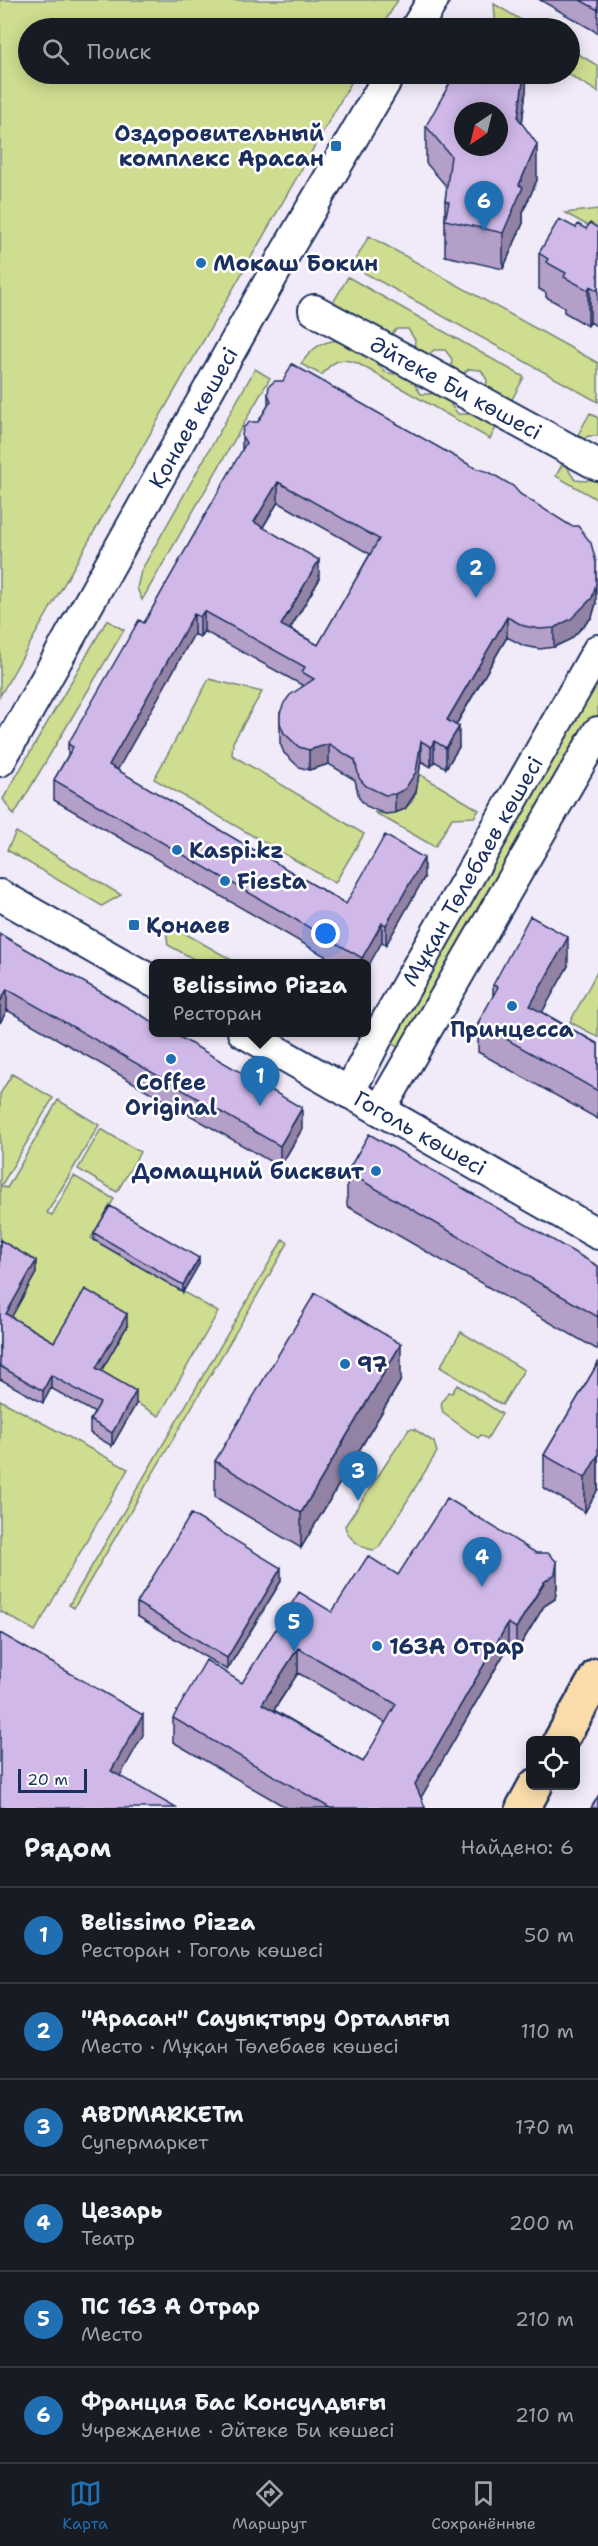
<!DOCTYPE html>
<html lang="ru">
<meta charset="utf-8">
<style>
:root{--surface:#171b24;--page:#20242c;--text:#f1f3f6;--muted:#9ea1a6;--line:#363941;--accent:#1f6fb2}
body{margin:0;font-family:"Shantell Sans",sans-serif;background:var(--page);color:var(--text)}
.controls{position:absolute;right:18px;bottom:18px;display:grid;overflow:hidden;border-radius:9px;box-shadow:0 3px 15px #0003}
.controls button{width:54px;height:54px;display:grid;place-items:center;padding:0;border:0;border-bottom:2px solid var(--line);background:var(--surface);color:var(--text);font:30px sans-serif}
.compass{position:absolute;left:454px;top:102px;width:54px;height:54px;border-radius:50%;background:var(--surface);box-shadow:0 3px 15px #0003;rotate:215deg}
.scale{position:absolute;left:18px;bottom:15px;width:69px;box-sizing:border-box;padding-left:6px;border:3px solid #1b2f5e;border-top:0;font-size:16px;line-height:21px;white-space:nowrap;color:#1b2f5e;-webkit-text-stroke:4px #fff;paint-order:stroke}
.you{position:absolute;left:326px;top:934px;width:21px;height:21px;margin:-15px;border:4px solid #fff;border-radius:50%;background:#1a73e8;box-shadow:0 0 0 9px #1a73e833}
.badge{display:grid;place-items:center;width:39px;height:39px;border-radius:50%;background:var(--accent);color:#fff;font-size:20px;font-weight:700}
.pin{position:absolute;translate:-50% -50px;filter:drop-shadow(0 2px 3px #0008)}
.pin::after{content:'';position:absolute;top:32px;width:21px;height:18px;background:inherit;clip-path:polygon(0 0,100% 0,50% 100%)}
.popup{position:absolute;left:149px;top:959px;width:222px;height:78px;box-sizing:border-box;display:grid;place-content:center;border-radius:9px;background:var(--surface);filter:drop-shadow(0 2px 4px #0005);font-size:20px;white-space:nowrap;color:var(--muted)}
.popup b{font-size:22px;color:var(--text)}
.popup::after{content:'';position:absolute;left:50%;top:100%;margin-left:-12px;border:12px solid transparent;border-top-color:var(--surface)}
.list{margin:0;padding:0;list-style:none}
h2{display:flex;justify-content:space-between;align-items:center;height:78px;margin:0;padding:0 24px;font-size:26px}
h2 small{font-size:20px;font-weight:400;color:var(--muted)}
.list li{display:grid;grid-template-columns:39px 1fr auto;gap:18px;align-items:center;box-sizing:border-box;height:96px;padding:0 24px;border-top:2px solid var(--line)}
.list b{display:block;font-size:22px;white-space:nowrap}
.list p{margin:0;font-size:20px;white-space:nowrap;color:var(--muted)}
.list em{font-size:20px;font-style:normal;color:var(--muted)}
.icon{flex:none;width:33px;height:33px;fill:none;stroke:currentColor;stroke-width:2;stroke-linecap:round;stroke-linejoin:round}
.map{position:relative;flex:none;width:598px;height:1808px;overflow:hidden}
.search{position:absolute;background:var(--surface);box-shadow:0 3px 15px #0003;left:18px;right:18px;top:18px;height:66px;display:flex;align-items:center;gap:15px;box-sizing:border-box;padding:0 21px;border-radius:33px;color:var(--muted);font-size:22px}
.sheet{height:654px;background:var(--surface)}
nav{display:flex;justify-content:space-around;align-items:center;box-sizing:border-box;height:84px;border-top:2px solid var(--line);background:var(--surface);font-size:16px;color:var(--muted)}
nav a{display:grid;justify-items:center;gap:3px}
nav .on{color:var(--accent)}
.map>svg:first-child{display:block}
</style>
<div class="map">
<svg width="598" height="1808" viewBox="0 0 598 1808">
<rect width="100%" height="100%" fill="#f1eaf8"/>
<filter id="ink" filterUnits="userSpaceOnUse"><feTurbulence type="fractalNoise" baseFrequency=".0167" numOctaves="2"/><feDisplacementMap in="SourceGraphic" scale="12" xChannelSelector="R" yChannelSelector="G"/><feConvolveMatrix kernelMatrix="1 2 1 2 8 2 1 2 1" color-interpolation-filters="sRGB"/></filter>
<g filter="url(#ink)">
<path fill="#cfdd90" stroke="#758677" stroke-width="1.5" d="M0,0H398L381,28H28V74H356L0,696Z
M494,4L535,28H496Z
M570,49L598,66V92L568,74Z
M598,209V231L565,213Z
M369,236L598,363V402L352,266Z
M348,277L524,377L510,403L486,390L487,380L481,370L469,369L461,375L451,370L452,359L445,350H434L427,356L414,349L415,340L408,329H397L390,335L333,303Z
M341,340L378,355V364L385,372L395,374L403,369L415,376V385L421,394H431L439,389L451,395V405L458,414H469L476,409L499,422L490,439L357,363C340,357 332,361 322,375L301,364C312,348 321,341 341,340Z
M255,369L270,378L142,600L137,588L141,571Z
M590,413L598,418V436H588L580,442L575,440Z
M565,459L569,461V471L575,480L586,481L595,476L598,478V500L556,476Z
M107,620L124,630L14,815L3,799Z
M598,650V732L410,1054L378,1036Z
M209,679L262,692L233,742L232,755L364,834L335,883L154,779Z
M416,772L479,810L474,817L452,818L435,847L374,812C390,816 413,811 416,791C417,786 416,778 416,772Z
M16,832L121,895L102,906L7,850Z
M165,922L237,963H201L168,945Z
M598,970V1037L570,1022Z
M12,1074L53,1098L1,1186L7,1188L58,1100L99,1125L47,1213L52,1215L74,1176L114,1199L91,1238L218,1312L159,1416L96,1380L126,1326L54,1355L6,1327L0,1253V1094Z
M101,1129L140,1152L117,1192L78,1169Z
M283,1239L288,1243L74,1608L69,1605Z
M461,1332L524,1370L502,1405L440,1367Z
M457,1385L502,1414L487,1439L481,1435L478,1438L443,1413L441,1404L448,1392L452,1393Z
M0,1400L128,1469L35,1631L0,1611Z
M409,1429H414L434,1442L437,1452L379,1547L374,1550C362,1549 347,1538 345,1526Z"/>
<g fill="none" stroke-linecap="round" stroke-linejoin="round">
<g stroke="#1b2f5e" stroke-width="34">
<g id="minor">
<path d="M416,28L433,0"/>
<path id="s1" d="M314,310L598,465"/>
<path id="s2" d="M0,761L287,250L390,74"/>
<path d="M0,895L154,982"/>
<path id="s3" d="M243,1032L598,1234"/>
<path id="s4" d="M349,1093L378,1036L598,650"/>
<path d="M380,1110L598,732"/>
</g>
</g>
<g stroke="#1b2f5e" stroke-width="38">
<path id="major" d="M561,1740L598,1675
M523,1808L535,1786"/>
</g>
<use href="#minor" stroke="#fff" stroke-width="30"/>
<use href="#major" stroke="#faddab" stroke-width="33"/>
</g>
<path fill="#b39fc8" stroke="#1b2f5e" stroke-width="1.5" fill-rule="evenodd" d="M540,0H598V33Z
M526,77V90L522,124L537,180L523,212V223L503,269L445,256V201L447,187L426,163V126Z
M576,228L586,229L598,228V327L590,322L588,326L564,312V307L546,297V293L539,289V253Z
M268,394L596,603L592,617L571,639L554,647L540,649L524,646L507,637L456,725L459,747L446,768L434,761L431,767L421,761L416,792L405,809L395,813L385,814L366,806L359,798L355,780L329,764L309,770L299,767L284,753L280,743V713L302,687V685L204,631L200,637L194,634L117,770L346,904L424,878L386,945L382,942L366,963H337L54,800V780L68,755V744L144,623L242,451V436L258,422L268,406ZM278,502L370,554L318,645L290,629L319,580L263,527Z
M0,934L302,1129L280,1167L7,1010L0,1023Z
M568,966L542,1012L598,1044V1119L478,1052V1023L493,997V985Z
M347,1172L598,1266V1350L347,1206Z
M94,1233L199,1264L183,1292L94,1240Z
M0,1240L36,1273L11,1317L54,1342L127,1326L101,1371L136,1404L112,1446L90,1433V1420L95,1413L51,1388L43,1403L0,1379Z
M598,1363V1489L585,1512L544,1488V1455Z
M401,1380L301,1548L215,1497V1461Z
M398,1575L557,1586L555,1599L544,1606L516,1652L508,1647L421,1797L425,1808H287L173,1742V1718L242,1683L332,1612ZM298,1673L386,1723L363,1762L274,1710Z
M281,1581L227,1670L137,1616V1603Z"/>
<path fill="#9282a3" stroke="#1b2f5e" stroke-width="1.5" d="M524,74H527L526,90L518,154V118Z
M537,144V180L523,212V223L503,269V233L519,185Z
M590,286V322L588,326V290Z
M278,482V502L254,542V522Z
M319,560V580L281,644V625Z
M596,562V603L592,617L571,639L554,647V628Z
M204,611V631L200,637V617Z
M194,614V634L109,785V765Z
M507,617V637L447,740V720Z
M459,727V747L446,768V748Z
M421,741V761L416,792L405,809L395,813V794Z
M434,741V761L431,767V747Z
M329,744V764L309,770V750Z
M424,858V878L386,945V925Z
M382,923V942L366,970V963H362V958Z
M568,937V966L530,1034V1006Z
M7,989V1010L0,1023V1002Z
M302,1108V1129L280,1167V1146Z
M199,1258V1264L183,1292V1285Z
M36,1261V1273L6,1327V1314Z
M127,1314V1326L96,1380V1368Z
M401,1344V1380L301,1548V1513Z
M51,1375V1388L43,1403V1391Z
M136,1391V1404L112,1446V1433Z
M598,1455V1489L585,1512V1478Z
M557,1562V1586L555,1599L544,1606L516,1652V1628Z
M281,1568V1581L227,1670V1658Z
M508,1623V1647L415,1808V1784Z
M298,1648V1673L262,1728V1704Z
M143,1715V1735L111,1792V1771Z"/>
<path fill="#d0b9e9" stroke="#1b2f5e" stroke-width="1.5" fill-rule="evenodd" d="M580,0H598V10Z
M455,74H524L518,118L537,144L519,185L523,187L503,233L445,220L449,202L445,201L451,156L426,126ZM463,111H499V147H463Z
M559,219L576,228L578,224L586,229L590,223L598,228V291L590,286L588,290L564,277L566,273L546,262L548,259L539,253Z
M292,364L475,468L489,472L513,486L520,494L571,526H578L591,543L596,562V584L592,598L571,619L554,628L540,629L524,626L507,617L447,720L459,727L446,748L434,741L431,747L421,741L416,772L405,789L395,794L385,795L366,786L359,778L355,760L329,744L309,750L299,747L284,733L280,723V713L284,703L290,695L314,679L302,672L305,667L204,611L200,617L194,614L109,765L346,904L385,835L424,858L386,925L382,923L362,958L54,780L73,747L68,744L139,620L144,623L246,443L242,436L243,428L250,422H258L271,401L268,394L269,386L275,381H283ZM278,482L379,539L318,645L281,625L319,560L254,522Z
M530,916L568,937L530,1006L598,1044V1091L478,1023L498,987L493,985Z
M0,934L153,1022V1032H171L302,1108L280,1146L7,989L0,1002Z
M369,1134L598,1266V1317L347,1172Z
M110,1206L199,1258L183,1285L94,1233Z
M0,1240L36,1261L6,1314L54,1342L85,1289L127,1314L96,1368L136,1391L112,1433L90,1420L100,1403L51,1375L43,1391L0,1366Z
M315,1293L401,1344L301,1513L215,1461Z
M598,1363V1455L585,1478L544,1455Z
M447,1498L536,1553H548L557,1562L555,1574L544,1582L516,1628L508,1623L415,1784L425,1807L422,1808H330L173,1718L206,1660L242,1683L299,1592L332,1612L368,1556L398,1575ZM298,1648L396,1704L363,1762L262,1704Z
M191,1514L281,1568L227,1658L137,1603Z
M0,1633L143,1715L111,1771L176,1808H2L0,1807Z
M598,1796V1808H591Z"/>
</g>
<g fill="#1f6fb2" stroke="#fff" stroke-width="2">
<rect x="330" y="140" width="12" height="12" rx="3"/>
<circle cx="201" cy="263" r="6"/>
<circle cx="177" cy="850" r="6"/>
<circle cx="225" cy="881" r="6"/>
<rect x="128" y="919" width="12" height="12" rx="3"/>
<circle cx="512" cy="1006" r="6"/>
<circle cx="171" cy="1059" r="6"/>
<circle cx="376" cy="1171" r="6"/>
<circle cx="345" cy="1364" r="6"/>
<circle cx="377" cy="1646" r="6"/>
</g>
<g text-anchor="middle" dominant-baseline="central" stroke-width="5" stroke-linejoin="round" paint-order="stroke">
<g font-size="22" font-weight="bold" fill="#1b2f5e" stroke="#fff" text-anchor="start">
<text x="324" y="133" text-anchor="end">Оздоровительный<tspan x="324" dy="25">комплекс Арасан</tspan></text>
<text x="213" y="263">Мокаш Бокин</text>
<text x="189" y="850">Kaspi.kz</text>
<text x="237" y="881">Fiesta</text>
<text x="146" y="925">Қонаев</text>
<text x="512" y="1029" text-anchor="middle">Принцесса</text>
<text x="171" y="1082" text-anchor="middle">Coffee<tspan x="171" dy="25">Original</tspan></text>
<text x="364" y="1171" text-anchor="end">Домащний бисквит</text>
<text x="357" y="1364">97</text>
<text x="389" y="1646">163А Отрар</text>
</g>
<g font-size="22" fill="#1b2f5e" stroke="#fff">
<text stroke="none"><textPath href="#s1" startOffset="162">Әйтеке Би көшесі</textPath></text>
<text stroke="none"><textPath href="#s2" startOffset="394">Қонаев көшесі</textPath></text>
<text stroke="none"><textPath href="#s4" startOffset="254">Мұқан Төлебаев көшесі</textPath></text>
<text stroke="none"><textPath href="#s3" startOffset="204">Гоголь көшесі</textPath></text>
</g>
</g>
</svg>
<div class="controls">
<button><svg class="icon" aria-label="locate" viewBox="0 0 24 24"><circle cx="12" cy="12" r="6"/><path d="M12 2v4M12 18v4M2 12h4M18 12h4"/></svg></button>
</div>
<svg class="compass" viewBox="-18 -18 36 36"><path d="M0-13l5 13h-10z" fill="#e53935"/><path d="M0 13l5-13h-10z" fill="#9ea1a6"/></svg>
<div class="scale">20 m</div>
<div class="you"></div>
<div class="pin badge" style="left:260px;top:1106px">1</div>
<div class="popup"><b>Belissimo Pizza</b>Ресторан</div>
<div class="pin badge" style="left:476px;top:598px">2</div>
<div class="pin badge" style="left:358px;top:1501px">3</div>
<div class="pin badge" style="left:482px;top:1587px">4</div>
<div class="pin badge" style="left:294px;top:1652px">5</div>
<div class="pin badge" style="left:484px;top:231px">6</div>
<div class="search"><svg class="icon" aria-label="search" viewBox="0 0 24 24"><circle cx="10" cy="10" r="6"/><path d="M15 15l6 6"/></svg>Поиск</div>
</div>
<section class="sheet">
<h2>Рядом<small>Найдено: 6</small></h2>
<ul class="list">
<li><span class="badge">1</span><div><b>Belissimo Pizza</b><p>Ресторан · Гоголь көшесі</p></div><em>50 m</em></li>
<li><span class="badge">2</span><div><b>&quot;Арасан&quot; Сауықтыру Орталығы</b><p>Место · Мұқан Төлебаев көшесі</p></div><em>110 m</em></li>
<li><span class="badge">3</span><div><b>ABDMARKETm</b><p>Супермаркет</p></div><em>170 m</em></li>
<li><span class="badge">4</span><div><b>Цезарь</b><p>Театр</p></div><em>200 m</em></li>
<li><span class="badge">5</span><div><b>ПС 163 А Отрар</b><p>Место</p></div><em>210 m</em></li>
<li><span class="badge">6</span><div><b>Франция Бас Консулдығы</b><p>Учреждение · Әйтеке Би көшесі</p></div><em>210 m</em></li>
</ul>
</section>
<nav>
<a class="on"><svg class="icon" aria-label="map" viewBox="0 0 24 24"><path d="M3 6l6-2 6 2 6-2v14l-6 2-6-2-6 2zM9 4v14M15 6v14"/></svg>Карта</a>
<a><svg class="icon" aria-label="directions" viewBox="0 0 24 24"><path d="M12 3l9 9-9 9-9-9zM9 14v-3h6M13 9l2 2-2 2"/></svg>Маршрут</a>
<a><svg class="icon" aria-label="saved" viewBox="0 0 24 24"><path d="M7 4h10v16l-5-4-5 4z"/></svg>Сохранённые</a>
</nav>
